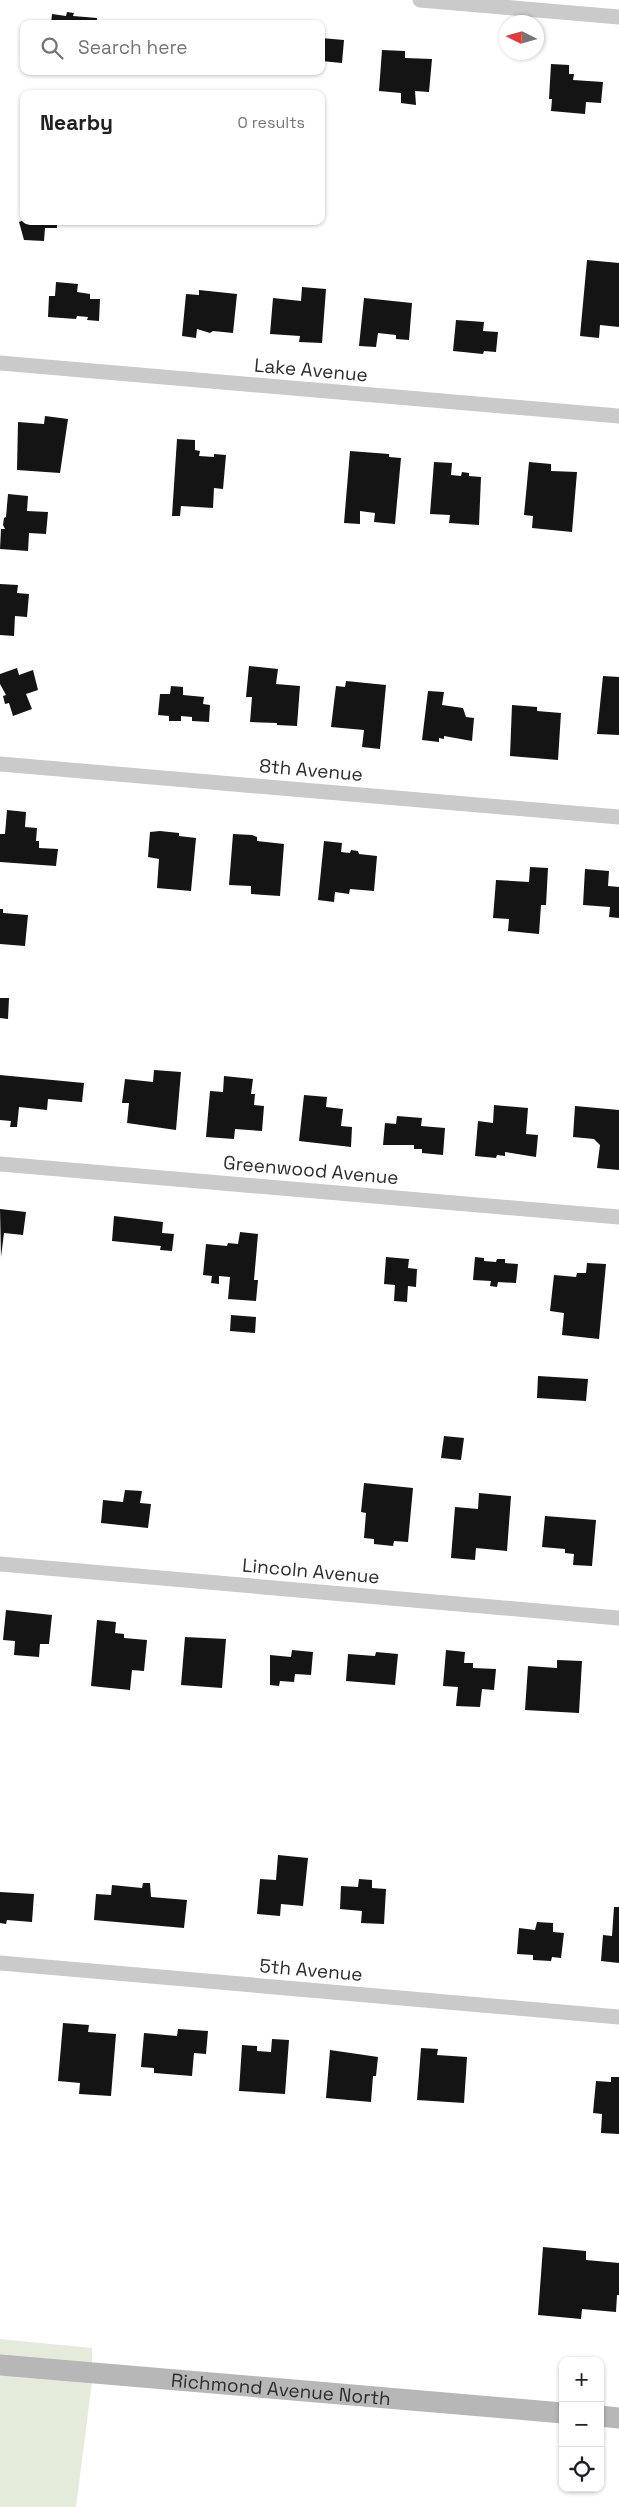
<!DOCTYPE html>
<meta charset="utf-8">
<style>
:root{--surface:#fff;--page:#f6f6f6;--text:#202124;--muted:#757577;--line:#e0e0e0}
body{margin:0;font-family:"Space Grotesk",sans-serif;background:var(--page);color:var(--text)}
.controls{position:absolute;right:15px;bottom:15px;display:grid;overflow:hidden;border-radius:10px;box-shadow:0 1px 4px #0004}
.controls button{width:45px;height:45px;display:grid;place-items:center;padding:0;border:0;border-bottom:1px solid var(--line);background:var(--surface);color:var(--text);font:25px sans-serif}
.compass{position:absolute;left:499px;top:15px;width:45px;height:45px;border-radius:50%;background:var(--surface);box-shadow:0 1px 4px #0004;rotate:275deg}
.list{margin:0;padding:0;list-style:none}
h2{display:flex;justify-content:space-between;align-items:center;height:65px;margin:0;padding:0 20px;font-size:21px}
h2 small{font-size:16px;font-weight:400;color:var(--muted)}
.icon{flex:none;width:28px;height:28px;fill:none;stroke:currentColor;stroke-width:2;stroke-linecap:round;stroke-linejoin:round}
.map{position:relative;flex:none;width:619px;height:2507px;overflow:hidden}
.search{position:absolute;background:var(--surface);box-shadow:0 1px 4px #0004;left:20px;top:20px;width:305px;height:55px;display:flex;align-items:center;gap:12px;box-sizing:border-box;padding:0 18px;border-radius:10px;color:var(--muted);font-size:19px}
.panel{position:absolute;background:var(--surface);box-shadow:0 1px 4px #0004;left:20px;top:90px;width:305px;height:135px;border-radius:10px}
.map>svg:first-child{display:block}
</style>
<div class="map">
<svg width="619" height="2507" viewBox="0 0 619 2507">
<rect width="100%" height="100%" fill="#fff"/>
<path fill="#e4ebdb" d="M0,2339L92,2348V2363L0,2355Z
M0,2374L92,2382L76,2507H0Z"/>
<path fill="#141414" d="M67,12L74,13L73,16L97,18V24H51L52,14L66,16Z
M321,38L344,40L342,63L321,61Z
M382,50L405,51V58L432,59L429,92L415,91L416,105L401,103V93L379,91Z
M551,64L569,65V74H574L573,80L603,82L601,103L586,102L585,114L551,111L552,99H549Z
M24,220L57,221V228H45L44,241L24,240L19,222Z
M587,260L619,263V327L600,325L599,338L580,336Z
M56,282L78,284L77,292L90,294V299H100L99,321L87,320L88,317L77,316L76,319L48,317L49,296H55Z
M302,287L326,289L322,343L299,342L300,336L270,334L273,298L301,301Z
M199,290L237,294L233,333L213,331L210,333L197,329L196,338L182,336L186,294L199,295Z
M364,298L412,303L409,340L396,339V335L378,333L376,347L359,346Z
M456,320L484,322L483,331L498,332L496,352L484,351L483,354L453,351Z
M45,416L68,419L60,473L17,470L18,422L44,424Z
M177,439L195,440V450L200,451L199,456L214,457V454L226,455L223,489L214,488L213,508L181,506L180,516H172Z
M350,451L389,454V457L401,458L395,524L374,522L375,513L360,511V524L344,523Z
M434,462L452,463L451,475L461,476L462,472L469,473V476L481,477L479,525L449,523L450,515L430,514Z
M529,462L551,464V471L577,472L572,532L532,528L533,516L524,515Z
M8,494L28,496L27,511L48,512L46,534L29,533L28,551L0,549L1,529H5L3,525L4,518L6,517Z
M0,584L18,585L17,593L29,594L27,617L15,616L14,636L0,635Z
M249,666L278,669L276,684L300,686L297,726L277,725V723L250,722L252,697H246Z
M17,668L19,675L33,670L38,690L26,694L32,709L13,716L9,703L5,704L3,696L6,695L0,684V674Z
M603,676L619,677V735L597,734Z
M346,681L386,685L380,749L362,747L364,730L331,727L336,686L345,687Z
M171,686L183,687V695L204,697L203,704L210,705L209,722L192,721V717L181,716V721H169V716L158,715L160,694H170Z
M428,691L444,692L442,705L463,708L466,717L474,718L472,741L444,736V739L439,738V742L422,740Z
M512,705L537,707V711L561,713L558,760L510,756Z
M7,810L26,812L25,827L37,828L36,841H39V848L58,849L56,866L0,862V834H5Z
M160,831L179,833V836L196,838L191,891L157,888L159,859L148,857L150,832Z
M233,834L252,835L257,837V841L284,844L280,896L251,894V886L229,885Z
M324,841L342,843L341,852L350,853L351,850L358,851L359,854L377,856L374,891L350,889L349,894L335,892L334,902L318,900Z
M530,867L548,868L546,905H541L539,934L508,931L509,919L493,918L496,880L529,882Z
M585,869L609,871L608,886L619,887V918L609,917L610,907L583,905Z
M0,909H3V913L28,915L25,946L0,944Z
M0,998H9L8,1019L0,1018Z
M154,1070L181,1072L176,1130L127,1123L129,1103H122L125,1079L153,1082Z
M0,1075L84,1083L82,1102L48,1099L47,1110L19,1107L17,1127H10L11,1121L0,1120Z
M224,1076L253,1079L251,1094H255L254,1105L264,1106L262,1131L235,1129L234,1139L206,1137L210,1091L223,1092Z
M304,1095L327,1097L326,1107L343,1109L341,1126L352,1127L351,1147L299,1141Z
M494,1105L528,1108L526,1134L538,1135L536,1157L505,1152V1156L497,1155L496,1158L475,1156L478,1121L493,1123Z
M575,1106L619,1110V1170L597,1168L600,1145L594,1139L573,1137Z
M397,1116L422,1118L421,1126L445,1128L443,1155L422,1153V1149H414V1145H383L385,1123L396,1124Z
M0,1209L26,1212L23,1235L4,1233L1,1257Z
M114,1216L163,1222L162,1233L174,1234L172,1251L160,1250L161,1246L112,1241Z
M240,1232L258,1234L254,1280H258L256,1301L228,1299L230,1277L219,1276V1284L211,1283L212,1276L203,1275L206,1244L227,1246L228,1243L238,1244Z
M386,1257L409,1259L408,1268L417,1269L416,1287L408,1286L407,1302L394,1301L395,1285L384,1284Z
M475,1257L484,1258V1261L496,1262L497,1259H505V1263L518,1264L516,1283L498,1282L497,1287L490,1286L491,1281L473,1280Z
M587,1263L606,1264L599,1339L562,1335L564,1313L550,1311L554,1275L576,1277L577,1273H586Z
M231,1315L256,1317L255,1333L230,1331Z
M538,1376L588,1379L586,1401L537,1398Z
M444,1436L464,1438L461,1460L441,1458Z
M364,1483L413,1488L408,1542L394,1541L393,1546L374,1544V1539L364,1538L366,1513L361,1512Z
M125,1490L142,1491L140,1503L151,1504L148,1528L101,1523L103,1500L123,1502Z
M479,1493L511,1496L507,1551L476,1548L475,1560L451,1558L455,1507L478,1509Z
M545,1516L596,1520L592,1566L573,1565L574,1554L565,1553V1549L542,1547Z
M6,1610L52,1615L49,1644H40L39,1657L14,1655L15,1641L3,1640Z
M97,1620L116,1622L115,1633L124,1634V1638L147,1640L144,1671L132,1670L130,1690L91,1686Z
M185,1637L226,1639L222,1688L181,1685Z
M292,1650L313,1652L311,1675L295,1674L294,1682L280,1681L279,1686L270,1685V1655L291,1657Z
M446,1650L465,1652L464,1663H473V1668L496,1669L494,1690L482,1689L480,1707L456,1706L458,1687L443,1686Z
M376,1652L398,1654L395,1685L346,1681L348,1654L375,1656Z
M557,1660L582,1661L579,1713L525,1710L528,1666L557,1668Z
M278,1855L308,1858L303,1906L281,1904L280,1916L257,1914L260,1879L276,1880Z
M359,1879L372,1880V1888L386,1889L384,1924L361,1923L362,1911L340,1909L341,1886L358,1887Z
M143,1883H150L151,1897L187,1900L184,1928L94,1920L96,1894L111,1895L112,1885L142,1888Z
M0,1892L34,1894L32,1922L7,1920L6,1924L0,1923Z
M614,1907H619V1963L601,1961L603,1935L612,1936Z
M537,1922L553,1923V1932L564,1933L561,1958L552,1957L551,1961L533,1960V1955L517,1954L519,1928L535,1930Z
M63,2023L89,2025L88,2032L116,2034L111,2096L79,2094L80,2083L58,2081Z
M178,2029L208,2031L206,2054L194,2053L192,2076L154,2073V2068L141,2067L144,2033L177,2036Z
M272,2039L289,2040L285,2094L239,2091L242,2045L257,2046V2051L271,2052Z
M421,2048L438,2049L437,2055L467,2057L464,2103L417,2100Z
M330,2050L378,2057L376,2076H373L371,2102L326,2098Z
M611,2077H619V2134L601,2133L602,2114L593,2113L596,2081L611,2082Z
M543,2247L586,2251V2260L619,2263V2295H617L616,2312L582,2309L581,2319L538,2315Z"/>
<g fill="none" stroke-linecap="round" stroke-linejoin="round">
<path stroke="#cacaca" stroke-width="15" d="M420,0L619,17
M0,363L619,416
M0,764L619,817
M0,1164L619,1217
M0,1564L619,1618
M0,1963L619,2017"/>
<g stroke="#b7b7b7" stroke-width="21">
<path id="s1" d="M0,2365L563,2413"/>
<path d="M600,2416L619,2418"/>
</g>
</g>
<g text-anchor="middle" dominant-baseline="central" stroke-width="5" stroke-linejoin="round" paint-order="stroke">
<g font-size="19" fill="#2d2d2d" stroke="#fff">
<text transform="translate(311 370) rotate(5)">Lake Avenue</text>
<text transform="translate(311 770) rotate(5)">8th Avenue</text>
<text transform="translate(311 1170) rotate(5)">Greenwood Avenue</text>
<text transform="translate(311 1571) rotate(5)">Lincoln Avenue</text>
<text transform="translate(311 1970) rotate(5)">5th Avenue</text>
<text stroke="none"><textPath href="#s1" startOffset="282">Richmond Avenue North</textPath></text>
</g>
</g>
</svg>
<div class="controls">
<button>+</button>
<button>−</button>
<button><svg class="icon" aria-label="locate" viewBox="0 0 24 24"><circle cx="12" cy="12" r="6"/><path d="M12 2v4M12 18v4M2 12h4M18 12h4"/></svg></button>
</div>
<svg class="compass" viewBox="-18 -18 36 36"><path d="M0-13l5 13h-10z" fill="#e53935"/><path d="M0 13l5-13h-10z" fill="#757577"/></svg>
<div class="search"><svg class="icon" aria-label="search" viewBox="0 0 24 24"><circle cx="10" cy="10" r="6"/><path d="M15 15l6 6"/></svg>Search here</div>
<section class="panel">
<h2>Nearby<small>0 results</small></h2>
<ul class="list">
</ul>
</section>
</div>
